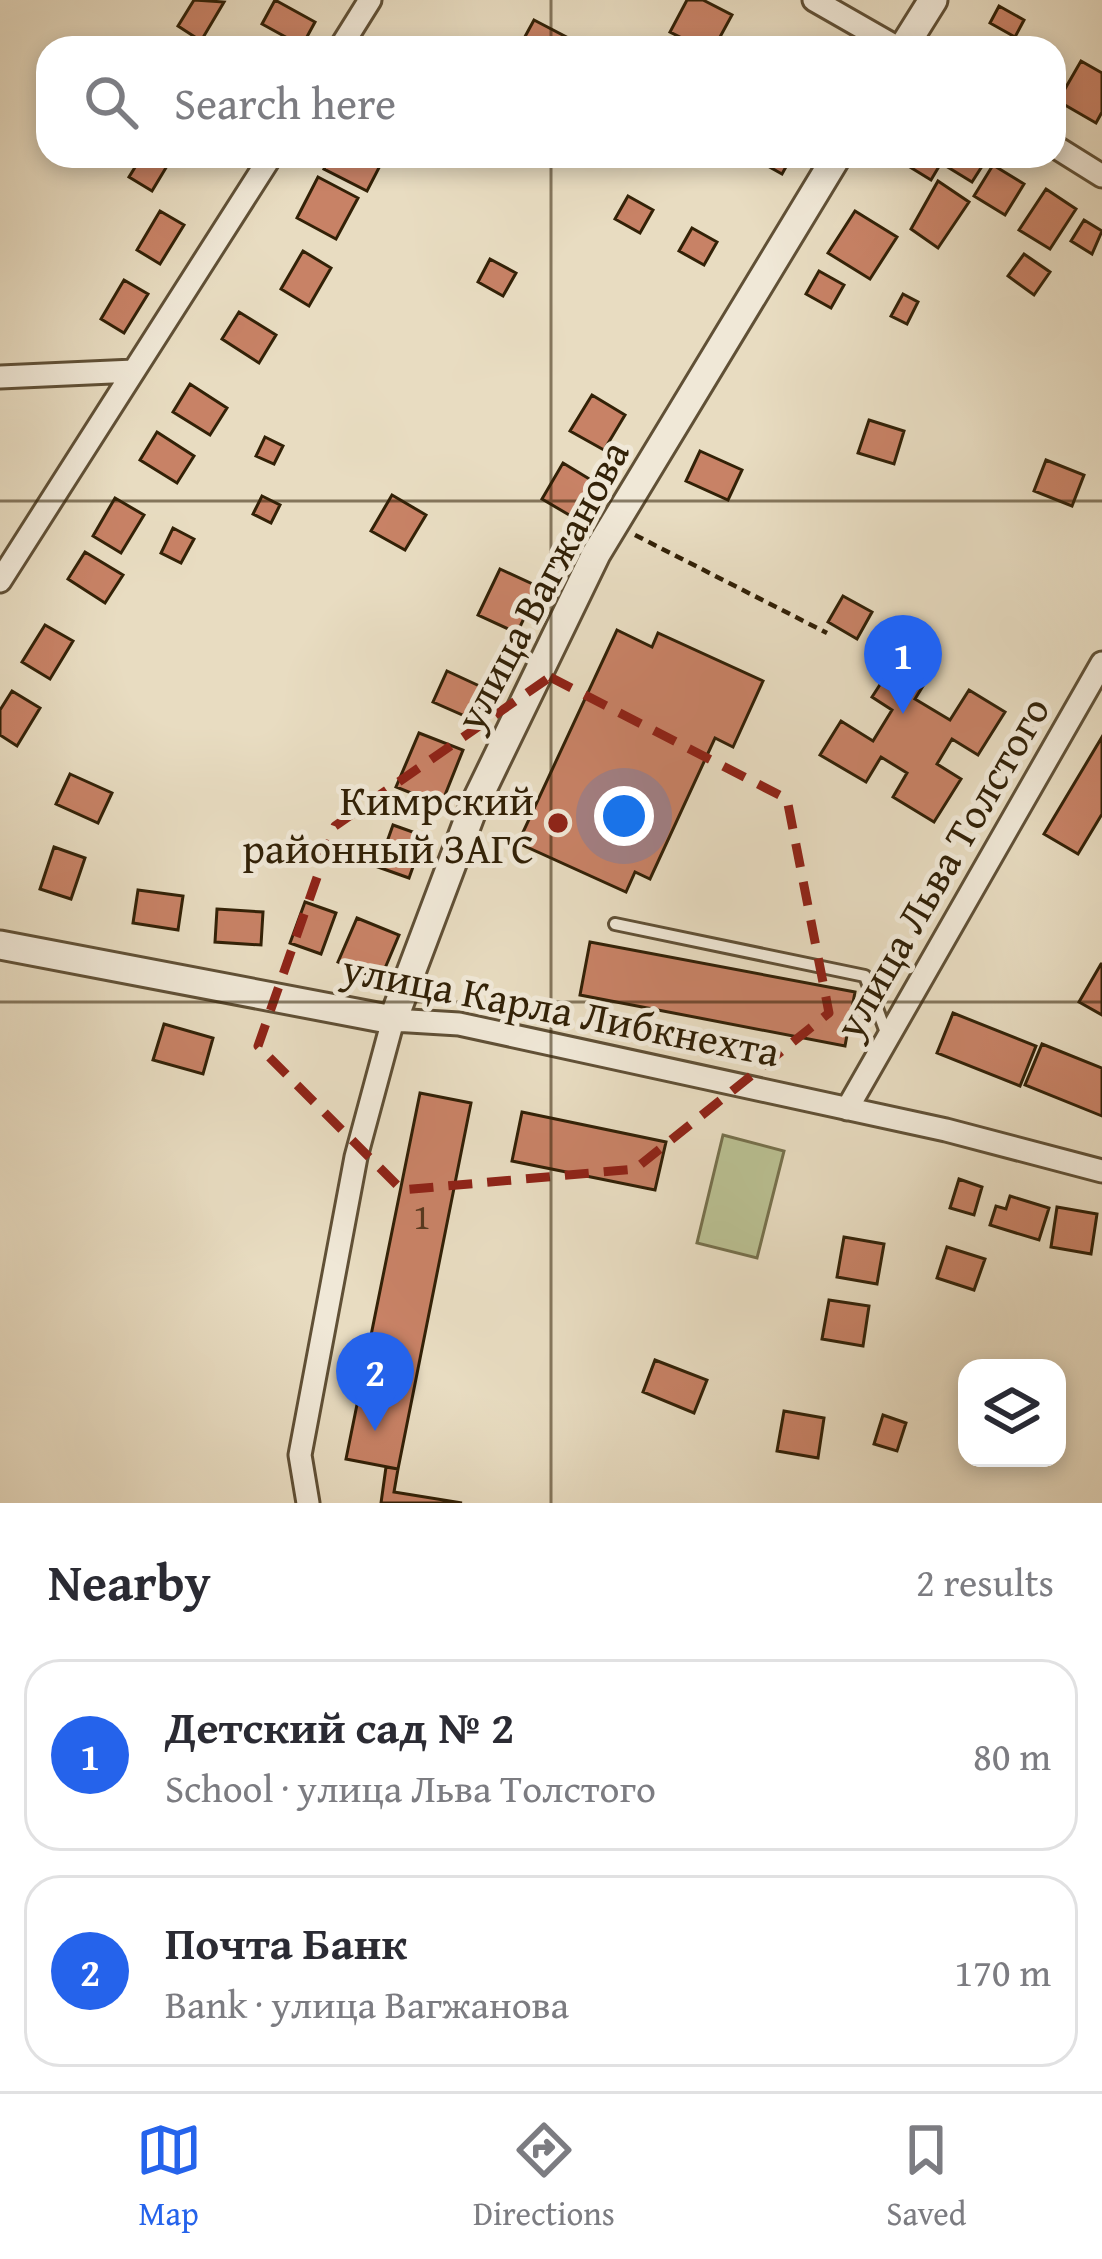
<!DOCTYPE html>
<meta charset="utf-8">
<style>
:root{--surface:#fff;--page:#f7f7f7;--text:#2b2b33;--muted:#7c7c81;--line:#e1e1e2;--accent:#2563eb}
body{margin:0;font-family:"Gentium Book Plus",serif;background:var(--page);color:var(--text)}
.controls{position:absolute;right:36px;bottom:36px;display:grid;overflow:hidden;border-radius:24px;box-shadow:0 6px 18px #0003}
.controls button{width:108px;height:108px;display:grid;place-items:center;padding:0;border:0;border-bottom:3px solid var(--line);background:var(--surface);color:var(--text);font:60px sans-serif}
.you{position:absolute;left:624px;top:816px;width:42px;height:42px;margin:-30px;border:9px solid #fff;border-radius:50%;background:#1a73e8;box-shadow:0 0 0 18px #1a73e833}
.badge{display:grid;place-items:center;width:78px;height:78px;border-radius:50%;background:var(--accent);color:#fff;font-size:39px;font-weight:700}
.pin{position:absolute;translate:-50% -99px;filter:drop-shadow(0 3px 6px #0008)}
.pin::after{content:'';position:absolute;top:63px;width:42px;height:36px;background:inherit;clip-path:polygon(0 0,100% 0,50% 100%)}
.list{margin:0;padding:0;list-style:none}
h2{display:flex;justify-content:space-between;align-items:center;height:156px;margin:0;padding:0 48px;font-size:51px}
h2 small{font-size:39px;font-weight:400;color:var(--muted)}
.list li{display:grid;grid-template-columns:78px 1fr auto;gap:36px;align-items:center;box-sizing:border-box;height:192px;margin:0 24px 24px;padding:0 24px;border:3px solid var(--line);border-radius:36px}
.list b{display:block;font-size:45px;white-space:nowrap}
.list p{margin:0;font-size:39px;white-space:nowrap;color:var(--muted)}
.list em{font-size:39px;font-style:normal;color:var(--muted)}
.icon{flex:none;width:66px;height:66px;fill:none;stroke:currentColor;stroke-width:2;stroke-linecap:round;stroke-linejoin:round}
.map{position:relative;flex:none;width:1102px;height:1503px;overflow:hidden}
.search{position:absolute;background:var(--surface);box-shadow:0 6px 18px #0003;left:36px;right:36px;top:36px;height:132px;display:flex;align-items:center;gap:30px;box-sizing:border-box;padding:0 42px;border-radius:36px;color:var(--muted);font-size:45px}
.sheet{height:588px;background:var(--surface)}
nav{display:flex;justify-content:space-around;align-items:center;box-sizing:border-box;height:168px;border-top:3px solid var(--line);background:var(--surface);font-size:33px;color:var(--muted)}
nav a{display:grid;justify-items:center;gap:6px}
nav .on{color:var(--accent)}
.map>svg:first-child{display:block}
</style>
<div class="map">
<svg width="1102" height="1503" viewBox="0 0 1102 1503">
<rect width="100%" height="100%" fill="#e8dcc1"/>
<filter id="stains"><feTurbulence type="fractalNoise" baseFrequency=".00167" numOctaves="4"/><feColorMatrix values="0 0 0 0 .2 0 0 0 0 .09 0 0 0 0 .02 0 0 0 .5 -.17"/></filter>
<radialGradient id="worn" r=".72"><stop offset=".6" stop-color="#630" stop-opacity="0"/><stop offset="1" stop-color="#630" stop-opacity=".3"/></radialGradient>
<path fill="#b9bf91" stroke="#76704c" stroke-width="3" d="M723,1135L784,1151L757,1258L697,1243Z"/>
<path fill="#c88266" stroke="#322107" stroke-width="3" d="M194,0L224,2L201,41L178,26Z
M275,0L315,22L302,46L262,24Z
M687,0H703L732,15L714,48H702L670,32Z
M999,6L1024,20L1015,37L990,23Z
M534,20L574,41L571,48L521,44Z
M1081,61L1102,73V112L1096,123L1058,101Z
M142,156H173L152,191L129,177Z
M331,156H385L367,191L324,169Z
M759,156H792L782,174L757,160Z
M892,156H978L986,160L972,182L941,163L931,180Z
M993,165L1024,184L1005,215L974,196Z
M318,177L358,198L336,239L297,218Z
M938,181L969,202L938,248L911,229Z
M1046,189L1076,209L1050,249L1019,230Z
M628,196L653,210L640,233L615,219Z
M160,211L184,225L160,264L137,250Z
M855,211L897,237L870,279L828,253Z
M1084,220L1102,231L1092,254L1071,241Z
M692,228L717,242L704,265L679,251Z
M303,251L331,268L309,306L281,289Z
M1024,254L1050,272L1034,295L1008,276Z
M490,259L516,273L503,296L478,282Z
M819,271L844,285L831,308L806,294Z
M124,280L148,294L124,333L101,319Z
M903,294L918,302L907,324L891,316Z
M239,312L276,335L259,363L222,339Z
M190,384L227,408L210,435L173,412Z
M592,395L625,415L604,450L570,431Z
M869,420L904,431L894,464L858,453Z
M157,432L194,456L177,483L140,460Z
M265,437L283,446L274,464L256,456Z
M700,451L742,470L728,500L686,481Z
M1046,460L1084,475L1072,506L1034,491Z
M563,463L596,483L576,519L542,499Z
M392,495L426,515L405,550L371,531Z
M262,496L280,505L271,523L253,514Z
M115,498L144,515L121,553L93,536Z
M173,528L194,539L181,563L161,553Z
M85,552L123,575L105,603L68,579Z
M500,569L539,587L517,633L478,615Z
M843,596L872,612L857,639L828,622Z
M45,625L73,641L50,679L22,662Z
M617,630L652,647L658,633L763,681L733,747L715,738L650,879L635,872L626,892L518,843Z
M892,666L923,686L915,699L950,720L969,690L1005,712L978,755L952,739L937,764L961,779L934,822L893,797L907,773L881,757L866,782L820,755L841,721L873,741L892,710L872,697Z
M447,671L488,690L474,720L433,702Z
M12,691L40,708L17,746L0,735V710Z
M419,733L463,750L441,805L396,787Z
M1102,737V814L1078,854L1044,834Z
M70,774L112,793L98,823L56,804Z
M393,825L424,836L409,878L378,867Z
M54,847L85,858L71,899L40,889Z
M138,890L183,896L178,930L133,923Z
M305,902L336,913L321,954L290,943Z
M217,909L263,912L261,945L215,942Z
M357,918L399,935L380,980L338,962Z
M590,942L855,992L845,1046L580,995Z
M1101,964H1102V1015L1079,1002Z
M953,1013L1036,1046L1020,1086L937,1053Z
M164,1024L213,1038L203,1074L153,1060Z
M1042,1044L1102,1068V1116L1025,1085Z
M420,1093L471,1103L398,1469L346,1459Z
M522,1112L666,1142L655,1190L512,1161Z
M959,1179L982,1187L974,1215L950,1208Z
M1010,1196L1049,1208L1039,1240L990,1225L996,1206L1006,1209Z
M1057,1207L1097,1214L1091,1254L1051,1247Z
M844,1237L884,1244L877,1284L837,1277Z
M947,1247L985,1259L974,1290L937,1278Z
M829,1300L869,1306L863,1346L822,1339Z
M655,1360L707,1380L694,1413L643,1392Z
M784,1411L824,1418L818,1458L777,1451Z
M883,1415L906,1423L897,1451L874,1444Z
M386,1467L398,1469L394,1492L462,1503H381Z"/>
<g fill="none" stroke-linecap="round" stroke-linejoin="round">
<g stroke="#605036" stroke-width="16">
<path id="service" d="M615,924L865,976L888,1038"/>
</g>
<g stroke="#605036" stroke-width="27">
<path id="minor" d="M814,0L898,48
M340,48L370,0
M1054,146L1102,176
M0,377L134,371
M0,581L271,156
M847,1109L1102,663
M308,1503L300,1455L356,1157L393,1020L459,1024L946,1130L1102,1171"/>
</g>
<g stroke="#605036" stroke-width="33">
<path id="tertiary" d="M903,48L933,0
M0,945L393,1020L473,808L596,554L837,156"/>
</g>
<path stroke="#322107" stroke-width="4.5" stroke-dasharray="9 6" stroke-linecap="butt" d="M635,535L827,633"/>
<use href="#service" stroke="#f0e8d7" stroke-width="10"/>
<use href="#minor" stroke="#f0e8d7" stroke-width="21"/>
<use href="#tertiary" stroke="#f0e8d7" stroke-width="27"/>
</g>
<path fill="none" stroke="#8f2418" stroke-width="9" stroke-dasharray="24 15" stroke-linejoin="round" d="M550,677L787,799L829,1013L635,1169L402,1190L258,1046L335,826Z"/>
<path fill="none" stroke="#322107" stroke-width="3" stroke-opacity="0.55" d="M551,0V48M551,156V1503M0,501H1102M0,1002H1102"/>
<circle fill="#8f2418" stroke="#f0e8d7" stroke-width="4.5" cx="558" cy="823" r="12"/>
<g text-anchor="middle" dominant-baseline="central" stroke-width="10" stroke-linejoin="round" paint-order="stroke">
<g font-size="36" fill="#58391f">
<text x="422" y="1215">1</text>
</g>
<g font-size="42" fill="#322107" stroke="#f0e8d7">
<text transform="translate(541 585) rotate(-62)">улица Вагжанова</text>
<text transform="translate(941 867) rotate(-60)">улица Льва Толстого</text>
<text transform="translate(561 1009) rotate(11)">улица Карла Либкнехта</text>
</g>
<g font-size="42" fill="#322107" stroke="#f0e8d7" text-anchor="end">
<text x="534" y="799">Кимрский<tspan x="534" dy="48">районный ЗАГС</tspan></text>
</g>
</g>
<rect width="100%" height="100%" filter="url(#stains)"/>
<rect width="100%" height="100%" fill="url(#worn)"/>
</svg>
<div class="controls">
<button><svg class="icon" aria-label="layers" viewBox="0 0 24 24"><path d="M12 4l9 5-9 5-9-5zM3 14l9 5 9-5"/></svg></button>
</div>
<div class="you"></div>
<div class="pin badge" style="left:903px;top:714px">1</div>
<div class="pin badge" style="left:375px;top:1431px">2</div>
<div class="search"><svg class="icon" aria-label="search" viewBox="0 0 24 24"><circle cx="10" cy="10" r="6"/><path d="M15 15l6 6"/></svg>Search here</div>
</div>
<section class="sheet">
<h2>Nearby<small>2 results</small></h2>
<ul class="list">
<li><span class="badge">1</span><div><b>Детский сад № 2</b><p>School · улица Льва Толстого</p></div><em>80 m</em></li>
<li><span class="badge">2</span><div><b>Почта Банк</b><p>Bank · улица Вагжанова</p></div><em>170 m</em></li>
</ul>
</section>
<nav>
<a class="on"><svg class="icon" aria-label="map" viewBox="0 0 24 24"><path d="M3 6l6-2 6 2 6-2v14l-6 2-6-2-6 2zM9 4v14M15 6v14"/></svg>Map</a>
<a><svg class="icon" aria-label="directions" viewBox="0 0 24 24"><path d="M12 3l9 9-9 9-9-9zM9 14v-3h6M13 9l2 2-2 2"/></svg>Directions</a>
<a><svg class="icon" aria-label="saved" viewBox="0 0 24 24"><path d="M7 4h10v16l-5-4-5 4z"/></svg>Saved</a>
</nav>
